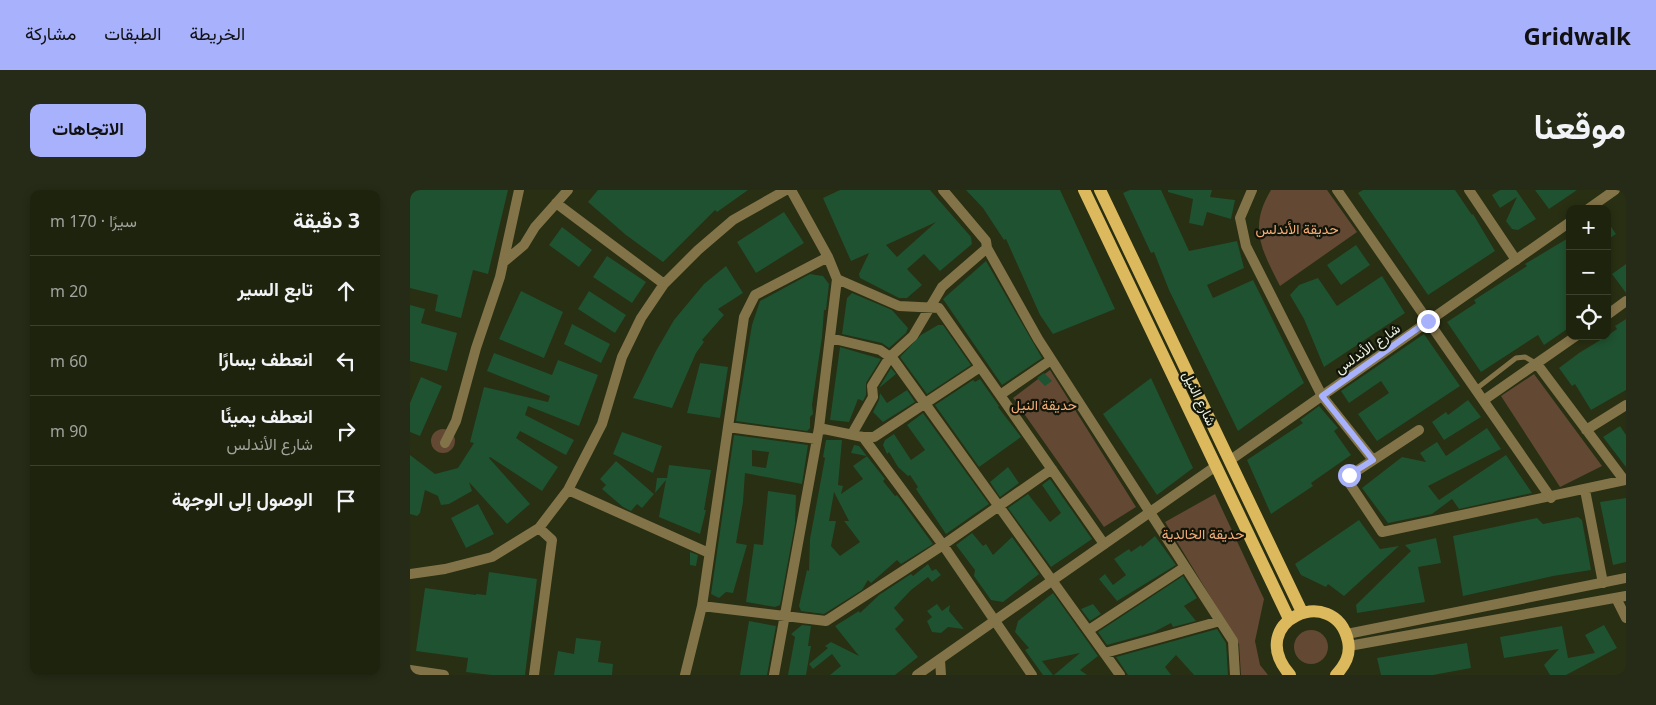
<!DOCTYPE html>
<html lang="ar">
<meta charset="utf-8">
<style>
:root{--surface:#1e230e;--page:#262b17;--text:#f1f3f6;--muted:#a1a49e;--line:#3c402e;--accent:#a7b1fc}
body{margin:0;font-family:"Noto Sans",Vazirmatn,sans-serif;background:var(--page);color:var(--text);direction:rtl}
.controls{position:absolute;right:15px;top:15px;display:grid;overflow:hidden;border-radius:10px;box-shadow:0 2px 8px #0003}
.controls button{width:45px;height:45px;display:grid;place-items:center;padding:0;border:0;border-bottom:1px solid var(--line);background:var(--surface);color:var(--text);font:25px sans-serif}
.stop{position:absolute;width:15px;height:15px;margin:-11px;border:4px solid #a7b1fc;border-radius:50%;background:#fff}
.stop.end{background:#a7b1fc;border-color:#fff;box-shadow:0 1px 5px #0008}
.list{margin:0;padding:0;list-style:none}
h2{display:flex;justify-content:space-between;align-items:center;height:65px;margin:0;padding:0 20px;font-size:21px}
h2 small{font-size:16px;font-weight:400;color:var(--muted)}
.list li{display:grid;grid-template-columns:32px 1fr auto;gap:15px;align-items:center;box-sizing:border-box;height:70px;padding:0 20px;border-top:1px solid var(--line)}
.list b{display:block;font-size:19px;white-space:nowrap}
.list p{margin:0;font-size:16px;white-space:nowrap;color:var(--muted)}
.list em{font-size:16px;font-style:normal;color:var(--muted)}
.icon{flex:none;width:28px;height:28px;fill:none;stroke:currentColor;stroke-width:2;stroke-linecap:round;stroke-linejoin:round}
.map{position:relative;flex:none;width:1216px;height:485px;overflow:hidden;direction:ltr;border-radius:10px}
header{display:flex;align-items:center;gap:30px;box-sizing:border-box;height:70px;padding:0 25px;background:var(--accent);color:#111}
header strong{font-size:24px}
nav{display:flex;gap:28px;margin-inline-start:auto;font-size:18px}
.intro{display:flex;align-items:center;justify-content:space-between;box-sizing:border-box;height:120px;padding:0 30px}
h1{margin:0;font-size:35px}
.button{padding:12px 22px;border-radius:10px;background:var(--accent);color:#111;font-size:18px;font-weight:700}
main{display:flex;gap:30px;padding:0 30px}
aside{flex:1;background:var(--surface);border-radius:10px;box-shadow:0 2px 8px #0003}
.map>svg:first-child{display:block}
</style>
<header>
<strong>Gridwalk</strong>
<nav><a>الخريطة</a><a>الطبقات</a><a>مشاركة</a></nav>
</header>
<div class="intro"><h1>موقعنا</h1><a class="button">الاتجاهات</a></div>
<main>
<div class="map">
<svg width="1216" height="485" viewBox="0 0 1216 485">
<rect width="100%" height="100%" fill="#282f12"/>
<path fill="#634834" d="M861,0H917L947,42L870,96C852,60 838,38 861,0Z
M640,180L726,317L694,337L603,208Z
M1124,184L1192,276L1150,297L1091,206Z
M21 251a12 12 0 1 1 24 0a12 12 0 1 1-24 0Z
M805,304L854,409L845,451L850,475L858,485H831L829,454L755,332Z
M884 457a17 17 0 1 1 34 0a17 17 0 1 1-34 0Z"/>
<path fill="#1f5230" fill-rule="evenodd" d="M0,0H98L78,84L63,80L51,128L25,121L28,105L0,98Z
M188,0H338L307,22L305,20L253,72L216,45L178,12Z
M430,0H520L561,47L562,54L530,81L514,64L497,79L512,95L497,108H489L450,88L449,84L459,63L441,71L413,8ZM526,32L487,67L476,55Z
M556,0H650L705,119L643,144L630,125L596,49L594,50L573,18Z
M720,0H751L779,61L827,51L834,78L797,95L803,108L843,90L894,193L828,241L759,100L744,62L741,63L713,3Z
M758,0H802L800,7L825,10L821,29L797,22L793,36L779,33L783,9L758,2Z
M953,0H1045L1062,25L1063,24L1085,61L1018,105L948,3Z
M1090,0H1106L1126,29L1108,40L1102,39L1096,31L1107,7L1090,18L1082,5Z
M1125,0H1167L1139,19Z
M374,22L394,53L346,83L327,52Z
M1197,31L1206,44L1197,50Z
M152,37L182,60L169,77L139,55Z
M1160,47V137L1134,155L1128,145L1071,182L1037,132L1066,113L1064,110L1117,76L1115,74Z
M946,55L960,75L931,95L917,75Z
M197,66L236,92L222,113L183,87Z
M576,71L632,168L592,195L533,109Z
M1216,74V103L1202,84Z
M316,76L333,103L308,119L314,125L292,150L294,152L286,163L262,218L223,208L246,161L264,130L294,94Z
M400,84L413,86L419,94L416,120H414L412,147L402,215L403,224L400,227V238L397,241L326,231L342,135L350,111Z
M972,86L995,123L914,177L894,129L880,105L889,95L908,88L927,116Z
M111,101L153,122L134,168L89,149Z
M179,101L216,125L205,143L168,119Z
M442,103L482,120L498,138L496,143L479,158L472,153L432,144L437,108Z
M0,115L15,119L11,133L47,143L37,181L0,171Z
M1216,129V200L1181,220L1165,194L1162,196L1149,178L1169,163L1197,146L1207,139L1205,136Z
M162,134L200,154L191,173L154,154Z
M528,135H533L561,175L517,204L490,167L511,145Z
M1014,144L1050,196L967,251L948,224L979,203L971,191L939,213L931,201Z
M430,157L471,169L456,193V205L453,211L448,209L439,232L420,230Z
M84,163L142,185L148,170L188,185L169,236L118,216L115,225L164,250L156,265L110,241L106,248L148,277L132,301L80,267L79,268L120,314L97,334L59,292L62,301L39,314L31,315L28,306L15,300L10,323L7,326L0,324V265L25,284L48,278L64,253L60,252L74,197L138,212L140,206L77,181Z
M290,173L318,177L310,228L277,223Z
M481,178L486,184L469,198Z
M634,183L642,191L635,196L627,188Z
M11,187L32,196L10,246L0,242V213Z
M741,188L783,278L747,305L693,224Z
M570,189L589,216L588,217L611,247L569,277L525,215L563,190L565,192Z
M497,200L505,212L473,232L463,222L469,210L470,203L477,213Z
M1058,210L1071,227L1034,250L1022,232L1036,222L1038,225Z
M909,216L928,238L924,241L941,265L901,293L903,296L861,324L837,270L893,233L890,230Z
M513,223L579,314L536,344L506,299L508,297L500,285L498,286L488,277L479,262L477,264L473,255L475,250L484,244L501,270L515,260L497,235Z
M1210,236L1216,245V277L1193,247Z
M1077,238L1091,259L1018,296L1029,310L1096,265L1122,303L1049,319L1042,309L1022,324L978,333L952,298L992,267L1016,272L1010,263L1027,252L1036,266Z
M212,242L252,256L243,283L203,264Z
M324,245L398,255L392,294L335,283L333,312L326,353L337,355L323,403L316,402L309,408L301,404ZM342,260L359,262L356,278L342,276Z
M416,250H432L428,295L433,296L431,304L453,289L443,276L457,266L441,263L444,255L449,256L475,289L473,291L485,306L487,305L523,354L491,374L487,370L461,393L458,390L452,400L414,424L391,421L389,416L397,380L399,381L400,349L415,268L413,267ZM424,302L439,331H434L450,352L430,366L421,356L426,331H419Z
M206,271L244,304L232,318L227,314L221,321L213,317L192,299L196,295L190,289Z
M259,275L301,280L294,320H296L290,344L249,327L256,290L245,303L247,288H257Z
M598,277L609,293L590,307L580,292Z
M640,289L682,349L641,377L598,318L618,304L640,332L651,323L632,295Z
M358,301L386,305L385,334L370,415L365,417L336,412L344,354L353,355Z
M1216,308V372L1203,375L1190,312Z
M68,314L84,344L56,358L41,328Z
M1168,327L1172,330L1181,380L1143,386L1053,406L1043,346L1127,328L1133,334Z
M949,330L970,359L989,356L934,406L918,394L916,397L891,385L885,374Z
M562,343L573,356L576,354L583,365L602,347L629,384L593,412L581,410L564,386L565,380L546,355Z
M745,346L766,375L707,411L689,389L695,384L703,395L716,385L704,369L719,359L721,362L731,355L732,357Z
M1026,348L1031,373L1008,377L1015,412L947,423L946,415L1001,361L995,355Z
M280,362L288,365L286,376L280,375Z
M518,374L522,381L526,379L531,385L522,392L518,387L501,400L484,418L494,430L485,439L508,467L485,485H420L431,476L422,464L403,479L399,474L418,458L415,456L421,452L449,466L425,436L449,421L450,423L469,405L501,384L503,386Z
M79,382L127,389L115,485H81L56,482L58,468L6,461L15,398L66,405V404L76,405Z
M773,386L787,408L774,416L786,431L763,437L761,433L744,442L697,455L688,442Z
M643,403L688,466L670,480L677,485H644L670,463L632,471L643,485H633L615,460L619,458L605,442L608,431Z
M527,414L532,421L540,415L539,421L554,439L538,437L531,443L522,442L517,431L522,427L517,421Z
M683,414L691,424L680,431L671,419Z
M339,431L366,436L357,485H330Z
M392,435L401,436L398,456H401L396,485H378L385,447L381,444Z
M1194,435L1207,458L1156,485H1140L1134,475L1149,459L1094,468L1090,447L1152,436L1158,468L1185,463L1175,445Z
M807,439L816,453L818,485H784L766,465L755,477L761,485H718L706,467Z
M166,448L191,451L188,472L203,474L202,485H144L148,461L164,464Z
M1057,453L1061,478L1023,485H971L967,468Z"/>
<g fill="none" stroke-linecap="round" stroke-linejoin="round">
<path stroke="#837348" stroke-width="5" d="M1066,199L1106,168L1115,167L1127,174"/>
<path stroke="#837348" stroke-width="10" d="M533,0L576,51L577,58L628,149L823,451L825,485
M842,0L830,28L836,56L912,206L963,270
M1059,0L1106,70
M146,13L254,94
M95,71L114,55L125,37L158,0
M427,89L489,116L529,118L590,205
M1197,125L1216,111
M420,148L470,160L483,169L710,485
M641,170L590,205L694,354
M1127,174L1214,290
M1074,210L1166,146
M318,237L407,249
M409,238L453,247L533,355L622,485
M1009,240L936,288L972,342L1216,290
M1176,240L1216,215
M442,244L463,207L462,196L480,167L503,146L532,97L577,58
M453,247H464L570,177
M35,253L46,231L66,158L90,87L109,0
M158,300L299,363
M1175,300L1193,393
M0,384L35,379L82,367L129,338L158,300L192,234L212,167L231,128L254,94L288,60L323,30L376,0
M1206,408L1216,428
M292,416L416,431L533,355L642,279
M679,440L775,377
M695,463L810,431
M530,470L531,485
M0,480L34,485
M124,485L142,350L129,338
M275,485L292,416L334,127L345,105L418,67
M364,485L409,238L427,89L418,67L381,0"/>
<path stroke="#837348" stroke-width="10" d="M927,0L1141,308
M1178,19L1205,0
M819,271L1160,32
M937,444L1216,388
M939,456L1216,406
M507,485L806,276"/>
<path stroke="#ddb95d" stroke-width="12" d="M674,0L879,429
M690,0L892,422
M880,485C833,431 925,392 938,451C941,465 935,475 926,485"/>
</g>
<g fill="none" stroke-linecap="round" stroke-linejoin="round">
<path stroke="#a7b1fc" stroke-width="6" d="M939,285L963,270L912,206L1018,131"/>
</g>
<g text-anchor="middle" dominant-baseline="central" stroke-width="4.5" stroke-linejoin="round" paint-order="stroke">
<g font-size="14" fill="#f6ae78" stroke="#121509">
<text x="887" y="38">حديقة الأندلس</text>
<text x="634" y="214">حديقة النيل</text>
<text x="793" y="343">حديقة الخالدية</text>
</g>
<g font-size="14" fill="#edf3e1" stroke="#121509">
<text transform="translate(957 158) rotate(-35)">شارع الأندلس</text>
<text transform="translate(790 208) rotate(64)">شارع النيل</text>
</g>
</g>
</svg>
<div class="controls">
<button>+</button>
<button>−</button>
<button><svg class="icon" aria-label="locate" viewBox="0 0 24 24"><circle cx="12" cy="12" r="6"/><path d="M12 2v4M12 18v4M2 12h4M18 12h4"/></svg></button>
</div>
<div class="stop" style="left:939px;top:285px"></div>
<div class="stop end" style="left:1018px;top:131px"></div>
</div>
<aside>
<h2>3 دقيقة<small>سيرًا · 170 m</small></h2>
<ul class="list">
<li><svg class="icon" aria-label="ahead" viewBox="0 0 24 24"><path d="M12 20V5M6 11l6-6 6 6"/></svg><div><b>تابع السير</b></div><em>20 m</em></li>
<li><svg class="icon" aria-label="left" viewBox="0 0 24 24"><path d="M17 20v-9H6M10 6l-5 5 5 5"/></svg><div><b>انعطف يسارًا</b></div><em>60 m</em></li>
<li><svg class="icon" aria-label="right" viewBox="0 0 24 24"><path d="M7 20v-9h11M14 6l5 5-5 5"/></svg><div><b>انعطف يمينًا</b><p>شارع الأندلس</p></div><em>90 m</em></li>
<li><svg class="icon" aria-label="arrive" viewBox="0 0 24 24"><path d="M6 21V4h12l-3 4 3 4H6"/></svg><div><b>الوصول إلى الوجهة</b></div></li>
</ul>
</aside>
</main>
